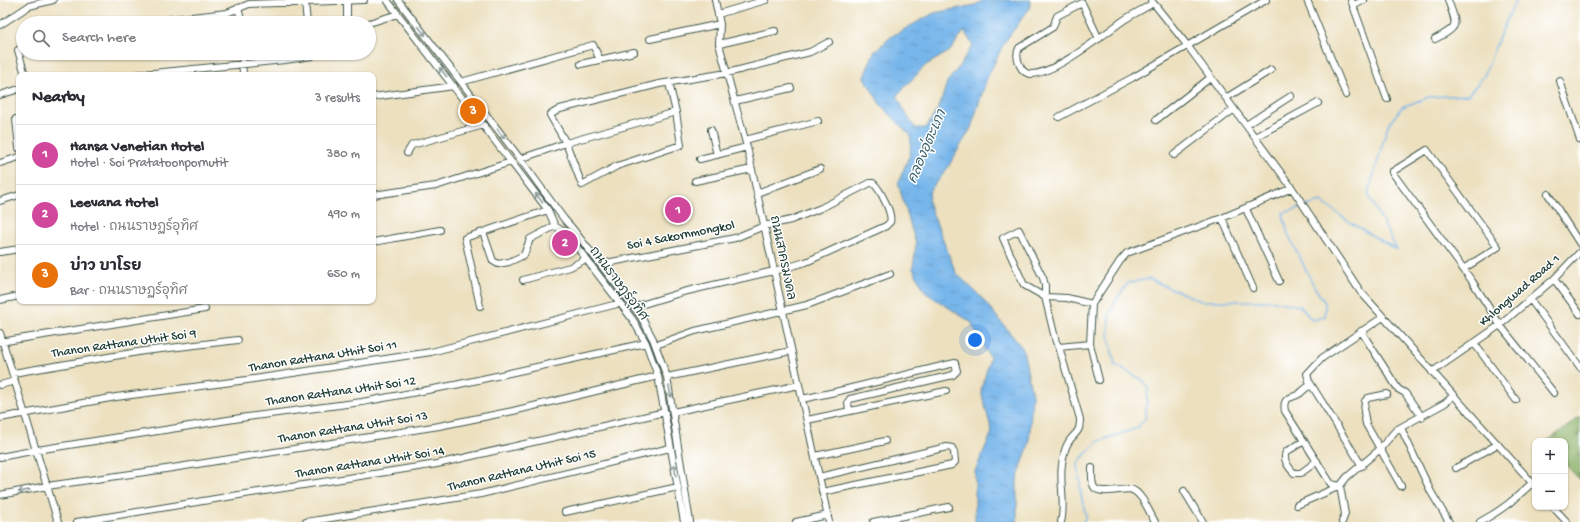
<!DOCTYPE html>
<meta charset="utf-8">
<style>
:root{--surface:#fff;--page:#f7f7f7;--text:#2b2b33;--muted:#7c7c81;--line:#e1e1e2;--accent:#0b8043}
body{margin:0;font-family:"Gochi Hand","Playpen Sans Thai",sans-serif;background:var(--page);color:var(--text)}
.controls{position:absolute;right:12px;bottom:12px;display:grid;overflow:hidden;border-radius:8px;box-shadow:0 1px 3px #0004}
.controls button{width:36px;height:36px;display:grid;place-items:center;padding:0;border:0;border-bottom:1px solid var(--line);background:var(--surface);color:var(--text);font:20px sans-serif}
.you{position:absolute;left:975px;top:340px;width:14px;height:14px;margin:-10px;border:3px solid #fff;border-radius:50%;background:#1a73e8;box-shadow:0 0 0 6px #1a73e833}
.badge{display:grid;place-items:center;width:26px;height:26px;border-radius:50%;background:var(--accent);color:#fff;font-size:13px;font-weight:700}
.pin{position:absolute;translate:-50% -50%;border:2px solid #fff;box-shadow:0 1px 4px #0006}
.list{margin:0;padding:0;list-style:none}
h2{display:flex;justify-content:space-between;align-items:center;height:52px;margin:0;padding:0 16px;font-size:17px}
h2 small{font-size:13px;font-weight:400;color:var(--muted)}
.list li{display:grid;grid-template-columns:26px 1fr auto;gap:12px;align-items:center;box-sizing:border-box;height:60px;padding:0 16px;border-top:1px solid var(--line)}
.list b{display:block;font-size:15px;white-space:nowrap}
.list p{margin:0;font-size:13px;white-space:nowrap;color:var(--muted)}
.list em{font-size:13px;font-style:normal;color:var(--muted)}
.icon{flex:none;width:22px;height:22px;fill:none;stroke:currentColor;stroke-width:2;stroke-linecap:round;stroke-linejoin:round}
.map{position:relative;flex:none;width:1580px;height:522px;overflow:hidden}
.search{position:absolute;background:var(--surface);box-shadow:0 1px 3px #0004;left:16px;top:16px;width:360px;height:44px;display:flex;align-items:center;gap:10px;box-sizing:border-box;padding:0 14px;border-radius:22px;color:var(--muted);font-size:15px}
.panel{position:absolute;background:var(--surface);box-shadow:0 1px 3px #0004;left:16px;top:72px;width:360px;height:232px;border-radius:8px}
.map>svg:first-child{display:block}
</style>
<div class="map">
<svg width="1580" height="522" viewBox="0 0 1580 522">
<defs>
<pattern id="forest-firs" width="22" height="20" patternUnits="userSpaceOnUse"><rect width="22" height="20" fill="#88ae63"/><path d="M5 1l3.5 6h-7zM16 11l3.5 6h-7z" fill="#6f8f52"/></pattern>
<pattern id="water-ripples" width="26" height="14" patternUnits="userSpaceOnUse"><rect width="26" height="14" fill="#77b6eb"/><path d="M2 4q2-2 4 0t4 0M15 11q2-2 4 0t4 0" fill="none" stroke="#6195bf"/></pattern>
</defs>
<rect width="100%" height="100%" fill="#fff"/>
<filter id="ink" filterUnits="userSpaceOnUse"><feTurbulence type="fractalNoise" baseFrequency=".025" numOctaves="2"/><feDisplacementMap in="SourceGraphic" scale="8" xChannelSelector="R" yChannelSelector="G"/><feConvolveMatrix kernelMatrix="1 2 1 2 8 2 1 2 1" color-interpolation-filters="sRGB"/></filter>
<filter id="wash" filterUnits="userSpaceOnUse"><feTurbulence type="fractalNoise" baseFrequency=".012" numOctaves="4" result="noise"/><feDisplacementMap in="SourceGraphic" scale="16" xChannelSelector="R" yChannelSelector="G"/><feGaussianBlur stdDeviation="0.9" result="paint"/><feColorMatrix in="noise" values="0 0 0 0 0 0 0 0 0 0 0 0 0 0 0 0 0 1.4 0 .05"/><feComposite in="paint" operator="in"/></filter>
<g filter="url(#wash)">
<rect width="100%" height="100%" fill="#ece0bf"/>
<path fill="url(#forest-firs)" stroke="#54764c" d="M1580,417V480L1565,464V441H1547Z"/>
<path fill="url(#water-ripples)" stroke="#4b7a90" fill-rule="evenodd" d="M984,0H1031L1029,9L1004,43L987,78L971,128L945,172L930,190L928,202L956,273L980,296L1023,349L1032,395L1029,444L1017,480V522H975V471L992,432L981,391L990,358L971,322L926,293L913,269L916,244L898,183L910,154L911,136L880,104L864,77L874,52L892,36L934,13L975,5ZM964,31L973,45L959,67L947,82L940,105L926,128H915L904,111L897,95L926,65L950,51Z"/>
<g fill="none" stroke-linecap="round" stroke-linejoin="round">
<path stroke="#77b6eb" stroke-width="1.5" d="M1306,206L1322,202L1351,223L1397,250L1368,194L1388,125L1402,107L1429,97L1468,95L1484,76L1499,37L1516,0
M1083,522L1086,516L1081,495L1078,463L1089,450L1099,441L1137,428L1145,419L1148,388L1143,380L1115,365C1112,353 1107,331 1109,318C1111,305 1121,293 1128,283L1149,279L1201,301H1275L1300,306L1312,320L1325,317V303L1315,288L1288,234L1283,213L1303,207"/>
</g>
</g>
<g filter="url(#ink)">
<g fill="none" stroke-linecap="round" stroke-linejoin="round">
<g stroke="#3e5549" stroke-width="8">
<path id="minor" d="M387,0L548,210L555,226L566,233L633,320L646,343L658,376L684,522
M398,0L518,156L564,219L572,228L640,315L653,339L667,377L690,522
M715,0L720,24L719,44L747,147L829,522
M1151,0L1187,45L1292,188L1360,291L1535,486
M1307,0L1346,95
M1351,0L1387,99
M347,1V23
M305,3L307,23
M1353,6L1364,0
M238,8L242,23
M718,14L766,0
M139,23L227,13L249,4L364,0
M369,23L398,14
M0,25L29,6L53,0
M650,39L720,24
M1099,39L1082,3L1057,16L1053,27L1019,48C1016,54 1017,60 1020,66C1022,70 1026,74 1031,74C1055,74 1104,34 1124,20C1133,14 1144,9 1153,3
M1435,39C1460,26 1457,26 1448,0
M719,44L775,31
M23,47L18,50L25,75
M242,53L243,75
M581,64L634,52
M133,75L285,60L312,56L316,53
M1560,81L1580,140
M461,82L593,45L600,60
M669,83L676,112L681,145L617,166L582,185L566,143L550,115L560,109L659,84L727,73L810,52L829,42
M0,95L19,89
M373,97L454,86
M1226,98L1271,70
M735,101L791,88
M1059,117L1132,78L1266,0
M16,119L19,148
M1156,120L1210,78
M1246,125L1291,96
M711,130L717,155
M1255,137L1318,103
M745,140L818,121
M407,153L412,145L484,125
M1174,155L1234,109
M520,159L566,143L676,112
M700,159L747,147
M0,163L19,157
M695,181L752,169
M757,193L820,169
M1548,194L1580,244
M373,195L436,186L511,162
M0,201L19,195
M1246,209L1279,281
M1222,218L1253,288
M483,232L493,261L498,264L509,262L524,255L530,239L555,226
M373,242L440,230
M0,252L19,249
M601,264L735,238L764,226L791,220L821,208L870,183H873C880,189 893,214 890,222L886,226L806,262L774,271L683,292L634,307
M1463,269L1498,247L1427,150L1392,172L1472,281L1500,325L1554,393
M1554,279L1580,314
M523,280L570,267L586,259
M1530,299L1580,367
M0,300L19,296
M1092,304L1090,344L1099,380
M480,306L465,238L548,210
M1361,331L1398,389L1405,393L1422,417
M0,333L58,522
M0,342L205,309
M1474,343L1516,400
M656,345L695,331L807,305L890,274
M1059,347L1090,344
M1432,372L1500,325L1554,279L1580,252
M13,373L144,351L238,340
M667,377L791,351
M0,385L15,381
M1387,394L1368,398L1365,401L1364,412L1366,424L1401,486
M802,399L835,392L946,365L955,363L957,371L953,375L850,399L848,402L849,411
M673,412L799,385
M0,418L116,397L247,380L431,352L621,303
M807,420L946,391
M1401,428L1431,492L1449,522
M1304,441L1286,452C1282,460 1289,468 1294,473H1301L1317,461
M815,456L885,441
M0,457L37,450L247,417L362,402L455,385L646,343
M1362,466L1309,381L1307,374L1322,358L1383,317
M1092,468C1092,473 1091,482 1094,487C1098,495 1122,489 1130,489C1142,492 1149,512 1155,522
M1456,468L1498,444
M819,477L947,447L952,448L954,452L955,462L952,465L822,492
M1184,491L1203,522
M0,495L47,486L166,469L439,426L513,411L658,376
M1297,505L1340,486L1331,484L1285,411C1282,397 1290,399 1299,394C1304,391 1305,386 1312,386
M1553,507L1567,522
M565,512L678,487
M77,522L239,495L437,464L665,412
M306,522L481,494L670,448
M796,522L828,515
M873,522L949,507
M1061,522C1066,503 1059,483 1062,464C1063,457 1065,448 1068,443C1075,431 1080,435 1080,419L1059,347L1056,342L1045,297V285L1043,278L1019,230L1003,238L1024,285L1045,297L1067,298L1092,304L1120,261L1127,253L1222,218L1292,188
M1342,522L1345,514L1340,486L1347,477L1379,450L1396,430L1445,403L1454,395
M1480,522C1502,510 1514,500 1532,483"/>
</g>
<use href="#minor" stroke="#fff" stroke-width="6"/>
</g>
<defs><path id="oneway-shaft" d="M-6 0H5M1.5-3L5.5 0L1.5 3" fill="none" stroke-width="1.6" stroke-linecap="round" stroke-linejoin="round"/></defs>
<g stroke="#8f9e9a">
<use href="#oneway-shaft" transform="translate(422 31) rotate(52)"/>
<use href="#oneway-shaft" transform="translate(443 72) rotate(-128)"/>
<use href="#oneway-shaft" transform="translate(501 134) rotate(53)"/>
<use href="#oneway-shaft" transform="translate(539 198) rotate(-127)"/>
<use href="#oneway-shaft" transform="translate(670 392) rotate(80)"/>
<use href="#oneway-shaft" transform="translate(675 470) rotate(-100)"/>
<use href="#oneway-shaft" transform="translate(24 491) rotate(169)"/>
</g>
</g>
<g text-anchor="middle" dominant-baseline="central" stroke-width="3" stroke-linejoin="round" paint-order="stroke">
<g font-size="13" fill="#1f3d34" stroke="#fff">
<text transform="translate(681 236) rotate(-11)">Soi 4 Sakornmongkol</text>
<text transform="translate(782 258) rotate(78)">ถนนสาครมงคล</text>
<text transform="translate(618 284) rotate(53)">ถนนราษฏร์อุทิศ</text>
<text transform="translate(1520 291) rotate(-41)">Khlongwad Road 1</text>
<text transform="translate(124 344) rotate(-8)">Thanon Rattana Uthit Soi 9</text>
<text transform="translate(323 357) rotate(-9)">Thanon Rattana Uthit Soi 11</text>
<text transform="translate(341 392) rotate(-8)">Thanon Rattana Uthit Soi 12</text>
<text transform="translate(353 428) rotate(-9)">Thanon Rattana Uthit Soi 13</text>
<text transform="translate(370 463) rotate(-9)">Thanon Rattana Uthit Soi 14</text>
<text transform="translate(522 471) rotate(-13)">Thanon Rattana Uthit Soi 15</text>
</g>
<g font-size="14" font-style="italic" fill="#39616b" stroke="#fff">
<text transform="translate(928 147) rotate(-67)">คลองอุ่ตะเภา</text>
</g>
</g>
</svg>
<div class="controls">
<button>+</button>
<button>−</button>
</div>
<div class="you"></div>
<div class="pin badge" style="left:678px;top:210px;background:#d1479c">1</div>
<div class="pin badge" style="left:565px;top:243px;background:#d1479c">2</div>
<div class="pin badge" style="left:473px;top:111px;background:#e8710a">3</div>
<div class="search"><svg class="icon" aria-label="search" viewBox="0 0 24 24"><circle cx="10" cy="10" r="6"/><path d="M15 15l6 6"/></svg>Search here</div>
<section class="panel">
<h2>Nearby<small>3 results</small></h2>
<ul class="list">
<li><span class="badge" style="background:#d1479c">1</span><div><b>Hansa Venetian Hotel</b><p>Hotel · Soi Pratatoonpornutit</p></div><em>380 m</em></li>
<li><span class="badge" style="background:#d1479c">2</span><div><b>Leevana Hotel</b><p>Hotel · ถนนราษฏร์อุทิศ</p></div><em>490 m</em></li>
<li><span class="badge" style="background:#e8710a">3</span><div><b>บ่าว บาโรย</b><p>Bar · ถนนราษฏร์อุทิศ</p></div><em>650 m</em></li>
</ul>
</section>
</div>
